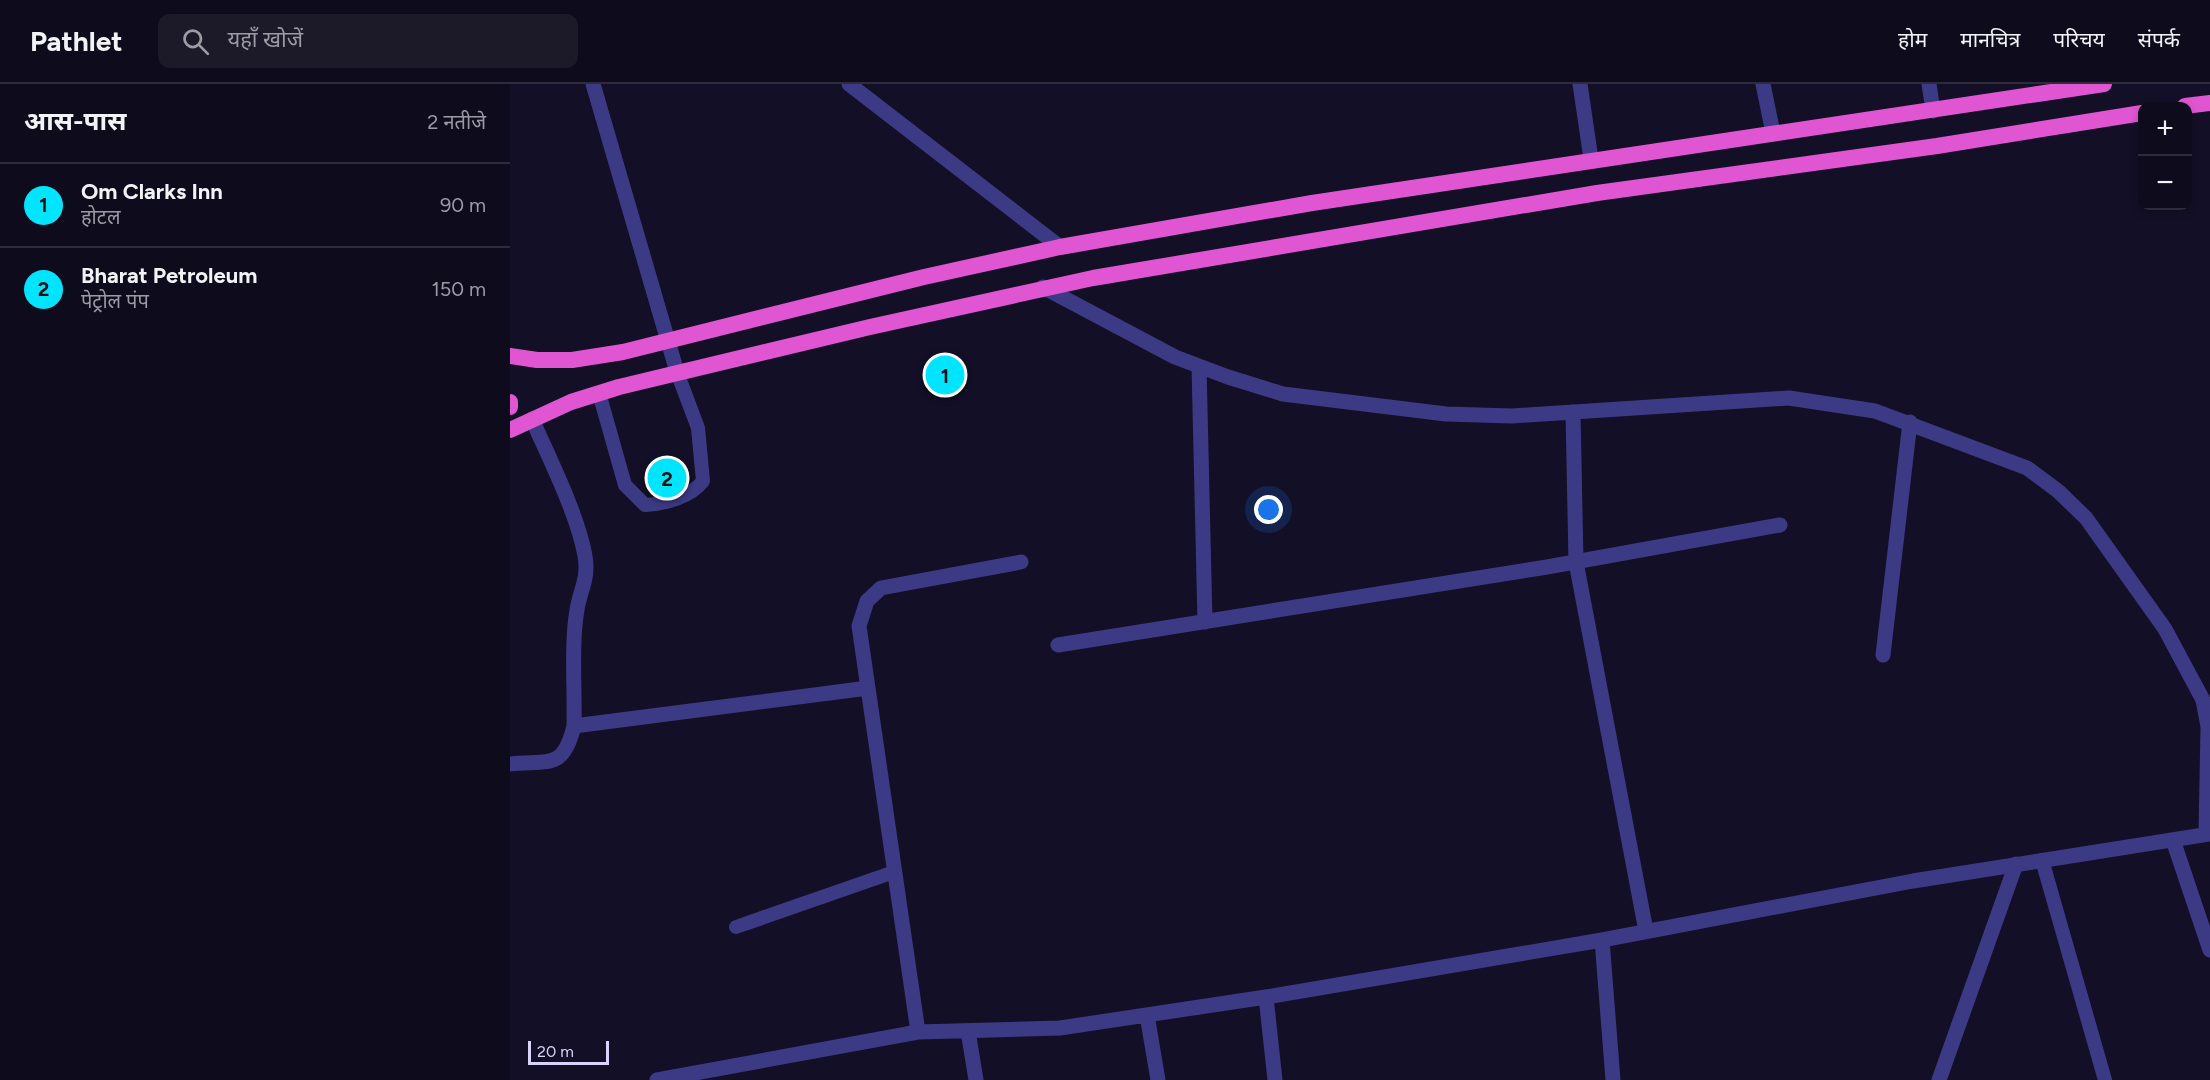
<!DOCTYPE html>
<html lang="hi">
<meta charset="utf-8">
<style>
:root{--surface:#0e0b1c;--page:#1c1929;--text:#f1f3f6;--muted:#9b9ba3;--line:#2e2b3b;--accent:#00e5ff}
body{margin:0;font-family:Figtree,"Noto Sans Devanagari",sans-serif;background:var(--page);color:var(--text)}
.controls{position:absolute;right:18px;top:18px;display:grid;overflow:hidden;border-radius:12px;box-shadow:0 3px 9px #0003}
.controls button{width:54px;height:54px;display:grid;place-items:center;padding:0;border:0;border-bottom:2px solid var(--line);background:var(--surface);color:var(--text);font:30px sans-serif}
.scale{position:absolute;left:18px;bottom:15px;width:81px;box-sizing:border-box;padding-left:6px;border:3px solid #d9d4ff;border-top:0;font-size:16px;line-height:21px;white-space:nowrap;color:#d9d4ff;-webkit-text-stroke:4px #130f26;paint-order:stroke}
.you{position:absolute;left:759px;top:426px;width:21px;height:21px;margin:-15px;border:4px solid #fff;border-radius:50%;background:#1a73e8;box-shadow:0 0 0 9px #1a73e833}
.badge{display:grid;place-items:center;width:39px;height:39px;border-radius:50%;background:var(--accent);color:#111;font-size:20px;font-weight:700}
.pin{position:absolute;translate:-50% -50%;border:3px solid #fff;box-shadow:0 2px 6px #0006}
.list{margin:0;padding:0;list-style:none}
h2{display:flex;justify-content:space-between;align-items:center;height:78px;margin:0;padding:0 24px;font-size:26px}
h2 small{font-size:20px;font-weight:400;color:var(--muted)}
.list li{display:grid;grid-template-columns:39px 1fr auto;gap:18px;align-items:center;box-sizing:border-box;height:84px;padding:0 24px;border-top:2px solid var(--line)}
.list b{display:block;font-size:22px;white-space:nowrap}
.list p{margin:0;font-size:20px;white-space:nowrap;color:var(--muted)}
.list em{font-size:20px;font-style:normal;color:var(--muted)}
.icon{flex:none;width:33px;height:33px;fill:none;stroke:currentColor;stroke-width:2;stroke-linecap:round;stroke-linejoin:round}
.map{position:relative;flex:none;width:1700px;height:996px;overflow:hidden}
header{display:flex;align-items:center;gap:36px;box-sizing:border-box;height:84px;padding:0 30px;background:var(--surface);border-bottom:2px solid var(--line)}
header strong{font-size:28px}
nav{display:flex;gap:33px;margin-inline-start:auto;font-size:21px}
.search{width:420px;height:54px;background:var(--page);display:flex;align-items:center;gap:15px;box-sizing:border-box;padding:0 21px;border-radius:12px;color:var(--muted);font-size:22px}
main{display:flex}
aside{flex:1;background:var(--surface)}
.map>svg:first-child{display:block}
</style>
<header>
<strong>Pathlet</strong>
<div class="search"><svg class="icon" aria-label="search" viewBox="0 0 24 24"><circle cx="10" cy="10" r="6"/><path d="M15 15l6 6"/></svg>यहाँ खोजें</div>
<nav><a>होम</a><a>मानचित्र</a><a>परिचय</a><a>संपर्क</a></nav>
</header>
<main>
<aside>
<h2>आस-पास<small>2 नतीजे</small></h2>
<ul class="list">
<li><span class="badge">1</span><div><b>Om Clarks Inn</b><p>होटल</p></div><em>90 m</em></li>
<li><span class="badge">2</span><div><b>Bharat Petroleum</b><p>पेट्रोल पंप</p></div><em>150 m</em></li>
</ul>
</aside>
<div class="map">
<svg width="1700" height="996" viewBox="0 0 1700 996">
<rect width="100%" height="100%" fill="#130f26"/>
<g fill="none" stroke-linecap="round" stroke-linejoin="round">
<path stroke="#3d3a85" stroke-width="14" d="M89,309L115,401L135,421C155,420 181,413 193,397L188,344L167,288
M1532,776L1595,996
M226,843L384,788"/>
<path stroke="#3d3a85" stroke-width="15" d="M83,0L167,288
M339,0L550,163
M1070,0L1081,75
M1253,0L1263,49
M1419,0L1423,27
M533,203L665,273L718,293L773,310L936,330L1002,332L1279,314L1365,327L1517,384L1548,407L1576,434L1655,545L1693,616L1698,643L1696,750
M689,282L695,538
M1063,328L1066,478L1136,847
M548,561L1037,483L1270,441
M1373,571L1400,338
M64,642L358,604
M0,680C40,676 53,686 64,642C65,606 61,560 67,526C70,506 79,495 75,472C68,431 39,374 22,335
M1663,756L1700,866
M1092,856L1103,996
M756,913L765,996
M637,931L648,996
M458,947L466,996
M408,948L349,542L357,517L371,504L511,478
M147,996L408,948L550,944L756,913L1092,856L1403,797L1700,750
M1429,996L1506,780"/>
<path stroke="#e055d1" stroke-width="16" d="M1675,22L1700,19
M0,272L27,276H62L113,268L414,193L550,163L802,119L1594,0
M0,318V323
M0,346L61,318L109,303L360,243L583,194L1087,109L1427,62L1632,29"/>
</g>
</svg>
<div class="controls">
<button>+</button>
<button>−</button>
</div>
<div class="scale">20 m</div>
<div class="you"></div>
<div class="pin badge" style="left:435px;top:291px">1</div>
<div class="pin badge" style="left:157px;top:394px">2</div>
</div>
</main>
